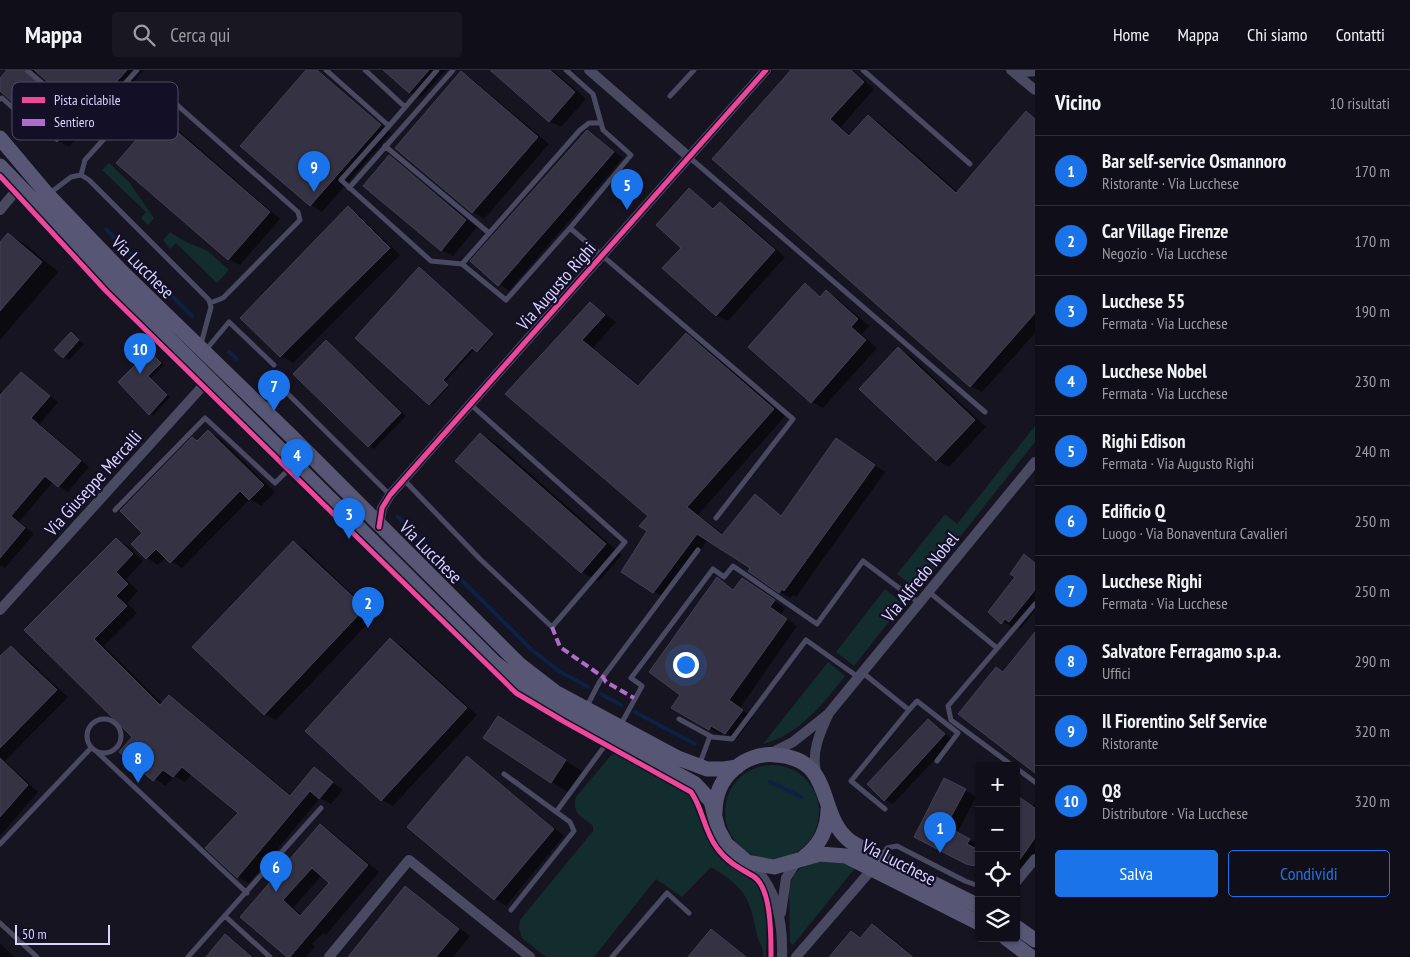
<!DOCTYPE html>
<html lang="it">
<meta charset="utf-8">
<style>
:root{--surface:#100f19;--page:#191822;--text:#f1f3f6;--muted:#9c9ca2;--line:#302f38;--accent:#1a73e8}
body{margin:0;font-family:"PT Sans Narrow",sans-serif;background:var(--page);color:var(--text)}
.controls{position:absolute;right:15px;bottom:15px;display:grid;overflow:hidden;border-radius:5px;box-shadow:0 1px 4px #0004}
.controls button{width:45px;height:45px;display:grid;place-items:center;padding:0;border:0;border-bottom:1px solid var(--line);background:var(--surface);color:var(--text);font:25px sans-serif}
.scale{position:absolute;left:15px;bottom:12px;width:95px;box-sizing:border-box;padding-left:5px;border:2px solid #d9d4ff;border-top:0;font-size:14px;line-height:18px;white-space:nowrap;color:#d9d4ff;-webkit-text-stroke:4px #130f26;paint-order:stroke}
.you{position:absolute;left:685px;top:594px;width:18px;height:18px;margin:-12px;border:4px solid #fff;border-radius:50%;background:#1a73e8;box-shadow:0 0 0 8px #1a73e833}
.badge{display:grid;place-items:center;width:32px;height:32px;border-radius:50%;background:var(--accent);color:#fff;font-size:16px;font-weight:700}
.pin{position:absolute;translate:-50% -41px;filter:drop-shadow(0 1px 2px #0008)}
.pin::after{content:'';position:absolute;top:26px;width:18px;height:15px;background:inherit;clip-path:polygon(0 0,100% 0,50% 100%)}
.list{margin:0;padding:0;list-style:none}
h2{display:flex;justify-content:space-between;align-items:center;height:65px;margin:0;padding:0 20px;font-size:21px}
h2 small{font-size:16px;font-weight:400;color:var(--muted)}
.list li{display:grid;grid-template-columns:32px 1fr auto;gap:15px;align-items:center;box-sizing:border-box;height:70px;padding:0 20px;border-top:1px solid var(--line)}
.list b{display:block;font-size:19px;white-space:nowrap}
.list p{margin:0;font-size:16px;white-space:nowrap;color:var(--muted)}
.list em{font-size:16px;font-style:normal;color:var(--muted)}
.actions{display:flex;gap:10px;padding:15px 20px}
.actions a{flex:1;padding:11px 0;border:1px solid var(--accent);border-radius:5px;text-align:center;font-size:18px;color:var(--accent)}
.actions .main{background:var(--accent);color:#fff}
.icon{flex:none;width:28px;height:28px;fill:none;stroke:currentColor;stroke-width:2;stroke-linecap:round;stroke-linejoin:round}
.map{position:relative;flex:none;width:1035px;height:887px;overflow:hidden}
header{display:flex;align-items:center;gap:30px;box-sizing:border-box;height:70px;padding:0 25px;background:var(--surface);border-bottom:1px solid var(--line)}
header strong{font-size:24px}
nav{display:flex;gap:28px;margin-inline-start:auto;font-size:18px}
.search{width:350px;height:45px;background:var(--page);display:flex;align-items:center;gap:12px;box-sizing:border-box;padding:0 18px;border-radius:5px;color:var(--muted);font-size:19px}
main{display:flex}
aside{flex:1;background:var(--surface)}
.map>svg:first-child{display:block}
</style>
<header>
<strong>Mappa</strong>
<div class="search"><svg class="icon" aria-label="search" viewBox="0 0 24 24"><circle cx="10" cy="10" r="6"/><path d="M15 15l6 6"/></svg>Cerca qui</div>
<nav><a>Home</a><a>Mappa</a><a>Chi siamo</a><a>Contatti</a></nav>
</header>
<main>
<div class="map">
<svg width="1035" height="887" viewBox="0 0 1035 887">
<rect width="100%" height="100%" fill="#161421"/>
<path fill="#132c2d" d="M109,93L129,112L154,148L148,155L141,148L146,142L102,100Z
M170,162L184,171L208,181L229,200L217,213L176,173L170,179L163,170Z
M1035,356V372L918,520L897,504L945,444L957,454Z
M885,519L903,534L854,596L836,582Z
M828,592L845,606C824,633 799,665 763,674Z
M613,683C630,692 678,711 689,725C702,742 703,763 714,780C724,794 737,798 750,808C772,824 766,863 766,887H763C764,877 759,873 757,865C749,826 746,819 711,797L682,827L656,809L594,887H546L522,868L519,858L520,850L593,761V756C581,746 572,745 576,727Z
M725 742a47 47 0 1 1 94 0a47 47 0 1 1-94 0Z
M826,787L856,797L793,875L790,873L789,818C796,795 806,795 826,787Z"/>
<path fill="#0007" fill-rule="evenodd" d="M9,0H144L99,51L88,44L39,3H35V11L88,57L69,77L58,71L0,19V10Z
M308,0H317L322,3L391,63L322,142L311,135L242,76Z
M385,0H446L421,28L409,22Z
M492,0H553L586,29L561,57L549,51Z
M793,0H853L874,19L841,57L851,66L868,46L880,53L958,122L1026,43L1035,48V263L982,322L971,316Z
M461,2L472,9L549,74L484,149L473,142Z
M158,47L170,53L280,149L240,195L228,189Z
M587,62L623,88L509,221L472,191Z
M399,94L477,157L453,186L441,180Z
M689,120L715,139L720,133L732,140L785,187L728,251L716,245L683,178Z
M348,138L359,145L400,185L293,293L281,286L242,248Z
M8,164L25,174L58,202L0,270V174Z
M421,200L494,266L479,282L475,279L445,312L449,316L432,335L357,268Z
M805,215L822,227L826,222L837,228L869,256L862,264L877,278L823,338L812,332Z
M590,233L616,252L593,278L640,316L686,265L697,271L785,346L698,445L724,465L755,426L782,446L837,369L885,402L796,527L793,525L791,528L780,522L752,497L708,470L665,528L623,502L649,461L650,446L507,324Z
M71,264L84,274L69,290L64,287Z
M327,271L406,346L374,379L369,376Z
M898,279L910,285L986,357L949,397L937,390L861,319Z
M149,282L164,295L150,309L170,327L153,346L119,312Z
M21,303L58,332L40,354L89,397L68,422L53,412L19,452L34,464L5,498L0,495V321L3,323Z
M208,362L220,368L275,422L261,436L250,429L182,498L166,487L158,495L147,488L144,463L198,372Z
M481,364L497,374L622,485L599,511L582,502Z
M117,470L128,476L143,491L126,509L138,521L127,533L137,543L104,576L163,634L169,627L180,633L292,726L314,699L343,720L331,734L320,728L249,813L238,807L239,743L192,704L185,712L174,706L165,716L121,682L134,667L26,560Z
M293,473L305,479L375,546L276,650L265,644Z
M1025,486L1035,492V541L1021,558L1017,555L1014,559L990,542L1017,507Z
M717,509L735,520L743,510L754,516L785,538L781,545L797,556L740,638L753,647L737,669L723,662L721,665L673,638L681,625Z
M390,570L402,576L477,645L393,736L382,730L306,661Z
M11,577L22,584L68,627L5,691L38,722L0,766V588Z
M499,647L582,701L568,722L551,712Z
M928,650L953,670L893,734L885,730Z
M467,688L478,695L564,766L506,836L495,829Z
M965,720L976,727L957,763L979,775V800L926,773Z
M1016,726L1032,736L1035,732V790L1016,804Z
M320,755L331,762L379,802L326,865L323,863L312,874L315,877L306,887H289L242,847ZM322,805L331,813L302,845L293,838Z
M405,817L470,866L453,887H351Z
M872,856L884,862L915,887H831L851,863L862,869Z
M225,866L236,872L254,887H207Z
M0,873L14,887H0Z"/>
<g fill="none" stroke-linecap="round" stroke-linejoin="round">
<path stroke="#0d2144" stroke-width="4" d="M106,159L192,246
M229,282L237,289
M398,447L532,580L559,601L588,617
M601,624L621,635
M635,642L695,674
M770,712L801,727"/>
</g>
<path fill="#343243" stroke="#433f54" fill-rule="evenodd" d="M7,0H23L78,50L57,72L0,21V8Z
M34,0H127L87,45Z
M306,0H317L381,55L310,136L240,76Z
M383,0H429L409,23Z
M490,0H550L575,22L549,52Z
M791,0H851L864,12L830,49L849,66L868,45L956,123L1026,41L1035,49V243L970,317L712,89Z
M461,1L538,67L472,143L395,78Z
M158,45L270,142L228,190L116,93Z
M587,60L614,82L498,216L470,191Z
M389,85L466,150L441,181L363,116Z
M689,118L713,139L720,132L775,180L716,246L662,198L681,178L656,155Z
M348,136L390,178L280,287L240,248Z
M8,163L42,192L0,241V172Z
M419,197L493,264L477,282L472,278L443,310L448,315L429,335L355,268Z
M805,213L820,227L826,220L858,249L851,257L866,270L811,333L748,277Z
M590,232L605,245L582,270L638,316L686,263L774,339L687,437L722,465L755,424L781,446L836,368L875,395L784,521L782,519L779,523L748,501L750,498L697,464L653,523L621,502L647,461L639,456L648,446L505,324Z
M71,262L79,270L63,288L54,280Z
M326,270L401,343L368,377L293,304Z
M898,277L975,350L936,391L859,319Z
M149,281L161,293L148,306L167,325L149,345L118,312Z
M21,302L50,326L31,348L81,391L58,417L45,406L11,446L25,458L0,488V325Z
M208,360L264,415L249,430L240,421L170,493L156,479L146,489L131,474L142,463L120,441L192,367L197,371Z
M480,363L606,474L581,503L455,391Z
M116,468L133,484L116,502L128,514L116,526L127,536L94,569L160,635L169,625L290,726L314,697L333,712L319,729L310,721L237,808L205,778L238,743L182,697L173,707L163,700L153,711L119,682L132,667L24,560Z
M293,471L365,538L264,645L192,577Z
M1024,484L1035,493V520L1009,552L1005,549L1001,554L988,542L1015,507L1010,504Z
M717,507L733,520L742,508L775,530L770,537L787,549L729,630L743,640L725,664L711,656L709,660L671,638L680,625L649,602Z
M1035,562V703L958,644L996,597L1003,602Z
M390,568L467,638L381,731L305,661Z
M11,576L57,620L0,678V586Z
M498,646L566,690L551,713L483,668Z
M928,649L945,664L884,731L867,714Z
M467,686L554,759L494,830L407,757Z
M0,688L28,715L0,747Z
M944,708L966,719L946,756L970,769L967,774L979,780V797L966,794L914,767Z
M1016,725L1035,738V768L1016,795Z
M320,754L368,795L290,887H287L240,847ZM312,798L329,813L300,846L283,830Z
M405,816L459,859L436,887H348Z
M872,854L913,887H829L851,861L860,868Z
M711,859L746,887H688Z
M225,864L252,887H206Z"/>
<g fill="none" stroke-linecap="round" stroke-linejoin="round">
<path stroke="#4a4962" stroke-width="5" d="M27,0L89,54L137,0
M326,0L389,56L341,110L431,191L462,194L506,230L570,158
M365,0L405,37
M566,0L593,24L603,60L631,85L570,158L793,349L716,448
M863,0L970,94
M670,26L694,0
M0,29L2,28L41,63
M389,56L437,0
M385,76L489,163
M689,87L985,342
M81,105L85,90L150,18H158L298,142L300,150L223,228L210,233
M349,118L453,0
M50,123L71,107L81,105L89,110L209,230L211,237L201,274
M462,194L580,60L589,53H600
M205,281L229,252L274,295
M264,338L279,322H286L390,425
M404,410L480,489L552,557L625,472L470,334
M115,440L205,348L275,413L293,395
M929,522L997,578
M863,603L909,640L851,711L885,739
M587,636L600,611L698,480
M909,640L917,631L958,663L937,691
M87 666a17 17 0 1 1 34 0a17 17 0 1 1-34 0Z
M679,649L712,667L732,669L806,570L858,607
M620,656L642,616L631,608L713,499L724,507L733,496L817,554L863,491L919,533
M96,681L247,823
M700,693L710,666
M1013,696L951,650L948,636L1035,534
M1016,698L1035,712
M504,704L570,752L574,761L511,840
M556,742L609,670
M0,774L91,678
M882,787L887,778L897,776L965,811L979,816
M226,847L270,887
M0,853L37,887
M188,887L321,738
M612,887L667,823L689,843"/>
<path stroke="#4a4962" stroke-width="10" d="M589,0L689,87
M1011,0L1035,20
M1016,0L1025,2L1035,1
M0,140L20,116
M379,456L382,438L390,425L766,0
M0,540L210,308
M771,683L793,672L827,645
M817,705C810,684 820,662 829,643L1035,392
M750,794C777,816 783,854 782,887
M1016,812L1035,789
M781,843L786,808L797,791
M329,887L409,790L530,887
M796,887L873,798"/>
<path stroke="#575674" stroke-width="15" d="M0,68L48,125L124,204L292,367L520,595L555,622L678,688L707,699H724L737,697
M0,96L114,214L495,593L547,634L694,713L711,731L718,759L726,774L747,792L774,797L820,784L846,786L979,853
M715,743C715,726 721,710 734,699C745,689 761,683 776,685C836,689 816,745 850,771C862,779 877,785 890,792C920,807 949,821 979,836
M804,787C820,775 828,759 828,739
M1016,857L1035,870
M1006,868L1031,887"/>
<path stroke="#b06ccc" stroke-width="4" stroke-dasharray="8 4" stroke-linecap="butt" d="M552,557L560,577L603,607L606,612L634,628"/>
<g stroke="#130f26" stroke-width="8">
<path id="cycleway" d="M0,106L106,221L516,623L563,651L691,722C703,739 704,761 717,778C727,792 739,798 753,806C772,817 771,868 771,887
M379,457L382,438L390,425L766,0"/>
</g>
<use href="#cycleway" stroke="#ed469a" stroke-width="5"/>
</g>
<g text-anchor="middle" dominant-baseline="central" stroke-width="4.5" stroke-linejoin="round" paint-order="stroke">
<g font-size="18" fill="#d9d4ff" stroke="#130f26">
<text transform="translate(143 197) rotate(45)">Via Lucchese</text>
<text transform="translate(556 216) rotate(-49)">Via Augusto Righi</text>
<text transform="translate(93 413) rotate(-48)">Via Giuseppe Mercalli</text>
<text transform="translate(431 482) rotate(45)">Via Lucchese</text>
<text transform="translate(920 507) rotate(-51)">Via Alfredo Nobel</text>
<text transform="translate(899 792) rotate(27)">Via Lucchese</text>
</g>
</g>
<rect x="12" y="12" width="166" height="58" rx="8" fill="#130f26" stroke="#4e4a67" stroke-width="1"/>
<rect x="22" y="27" width="23" height="6" fill="#ed469a"/>
<rect x="22" y="49" width="23" height="7" fill="#b06ccc"/>
<g font-size="14" fill="#d9d4ff">
<text x="54" y="35">Pista ciclabile</text>
<text x="54" y="57">Sentiero</text>
</g>
</svg>
<div class="controls">
<button>+</button>
<button>−</button>
<button><svg class="icon" aria-label="locate" viewBox="0 0 24 24"><circle cx="12" cy="12" r="6"/><path d="M12 2v4M12 18v4M2 12h4M18 12h4"/></svg></button>
<button><svg class="icon" aria-label="layers" viewBox="0 0 24 24"><path d="M12 4l9 5-9 5-9-5zM3 14l9 5 9-5"/></svg></button>
</div>
<div class="scale">50 m</div>
<div class="you"></div>
<div class="pin badge" style="left:940px;top:783px">1</div>
<div class="pin badge" style="left:368px;top:558px">2</div>
<div class="pin badge" style="left:349px;top:469px">3</div>
<div class="pin badge" style="left:297px;top:410px">4</div>
<div class="pin badge" style="left:627px;top:140px">5</div>
<div class="pin badge" style="left:276px;top:822px">6</div>
<div class="pin badge" style="left:274px;top:341px">7</div>
<div class="pin badge" style="left:138px;top:713px">8</div>
<div class="pin badge" style="left:314px;top:122px">9</div>
<div class="pin badge" style="left:140px;top:304px">10</div>
</div>
<aside>
<h2>Vicino<small>10 risultati</small></h2>
<ul class="list">
<li><span class="badge">1</span><div><b>Bar self-service Osmannoro</b><p>Ristorante · Via Lucchese</p></div><em>170 m</em></li>
<li><span class="badge">2</span><div><b>Car Village Firenze</b><p>Negozio · Via Lucchese</p></div><em>170 m</em></li>
<li><span class="badge">3</span><div><b>Lucchese 55</b><p>Fermata · Via Lucchese</p></div><em>190 m</em></li>
<li><span class="badge">4</span><div><b>Lucchese Nobel</b><p>Fermata · Via Lucchese</p></div><em>230 m</em></li>
<li><span class="badge">5</span><div><b>Righi Edison</b><p>Fermata · Via Augusto Righi</p></div><em>240 m</em></li>
<li><span class="badge">6</span><div><b>Edificio Q</b><p>Luogo · Via Bonaventura Cavalieri</p></div><em>250 m</em></li>
<li><span class="badge">7</span><div><b>Lucchese Righi</b><p>Fermata · Via Lucchese</p></div><em>250 m</em></li>
<li><span class="badge">8</span><div><b>Salvatore Ferragamo s.p.a.</b><p>Uffici</p></div><em>290 m</em></li>
<li><span class="badge">9</span><div><b>Il Fiorentino Self Service</b><p>Ristorante</p></div><em>320 m</em></li>
<li><span class="badge">10</span><div><b>Q8</b><p>Distributore · Via Lucchese</p></div><em>320 m</em></li>
</ul>
<div class="actions"><a class="main">Salva</a><a>Condividi</a></div>
</aside>
</main>
